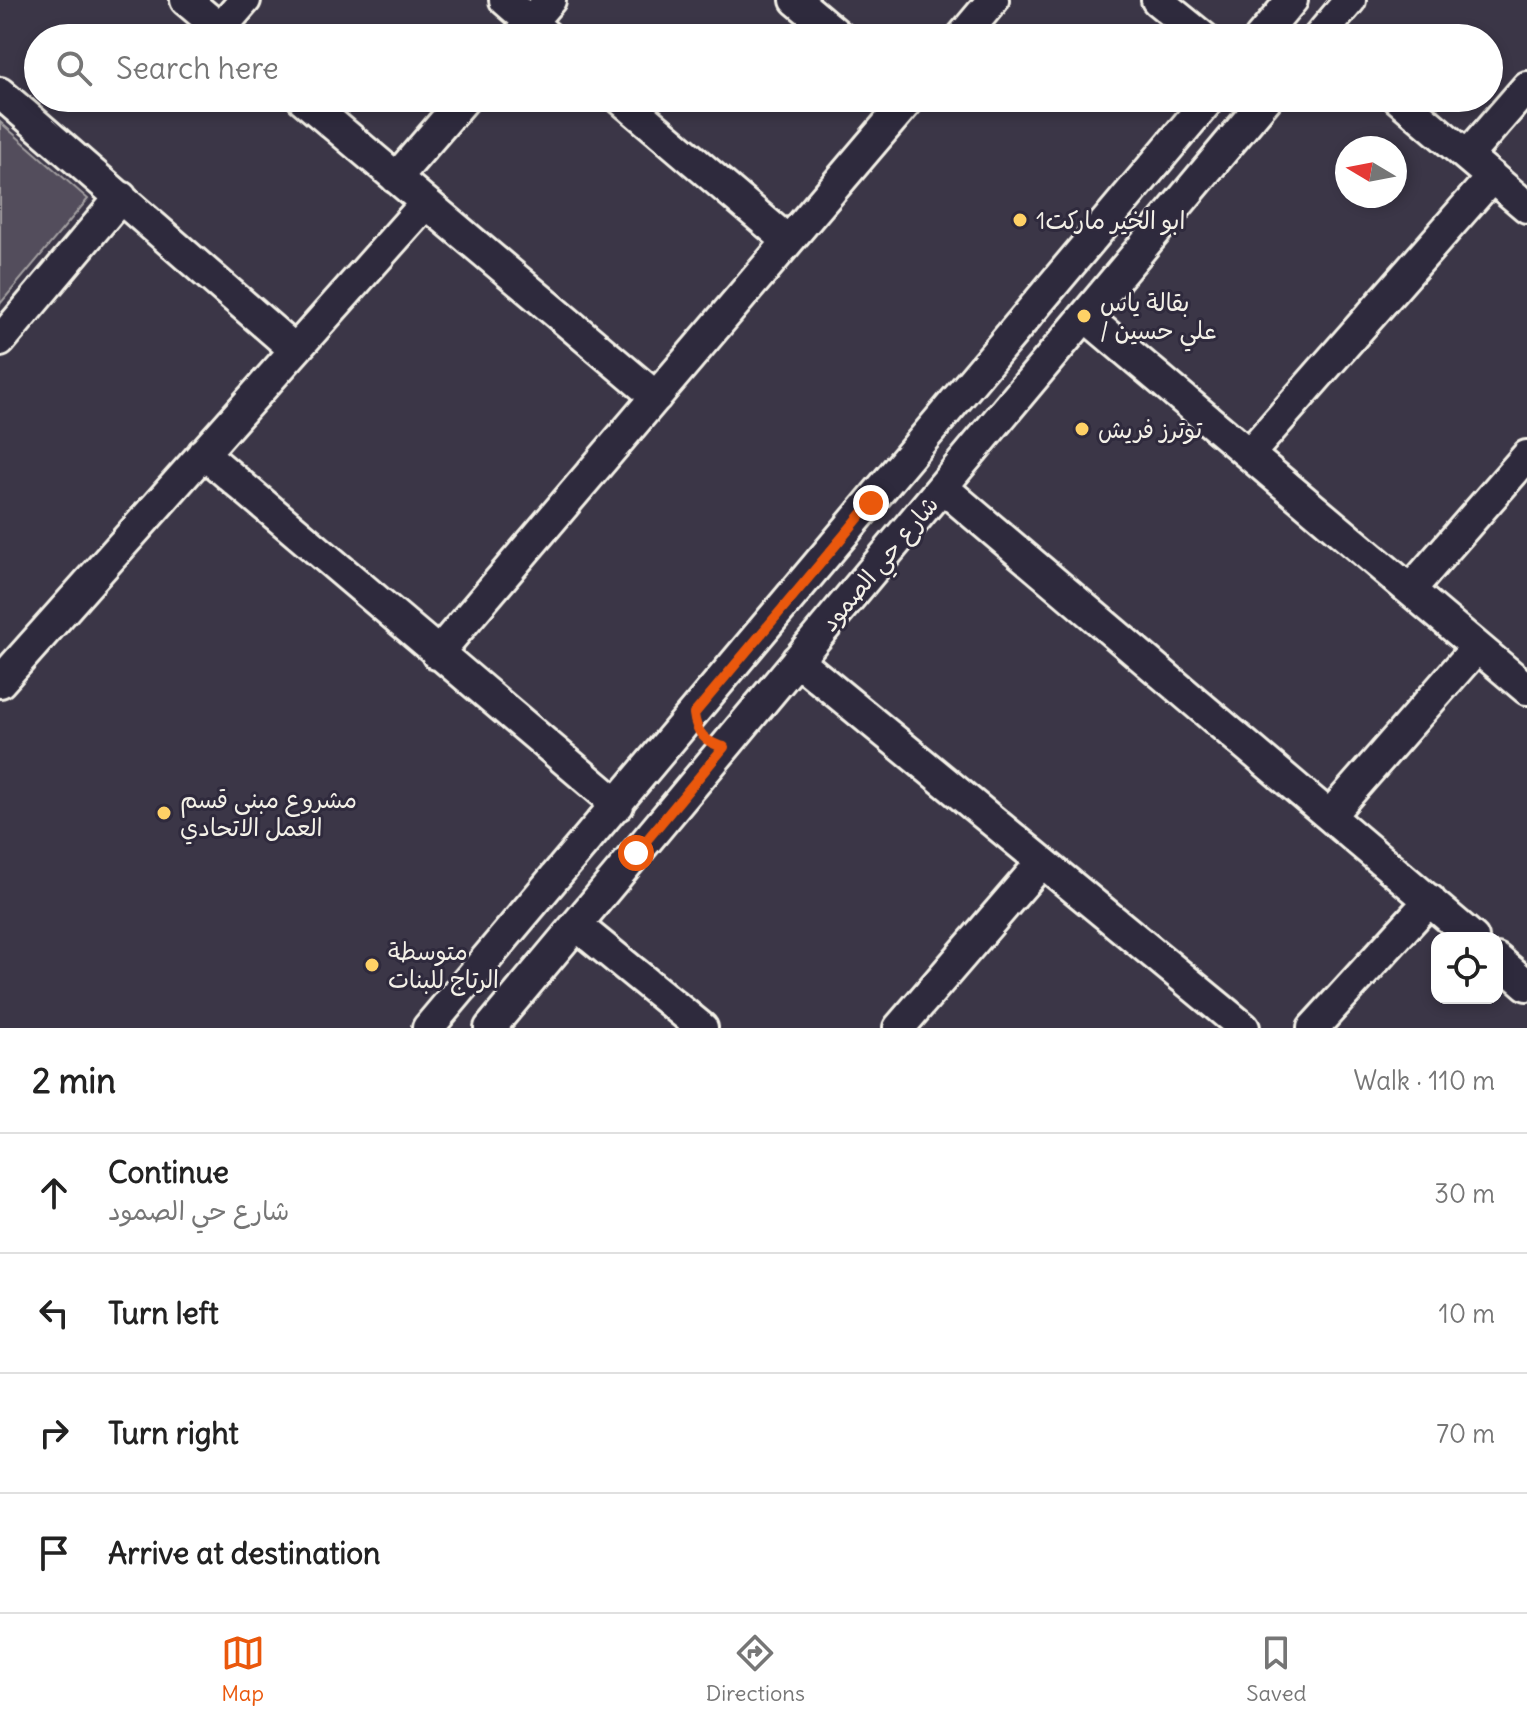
<!DOCTYPE html>
<meta charset="utf-8">
<style>
:root{--surface:#fff;--page:#f6f6f6;--text:#222;--muted:#767676;--line:#e0e0e0;--accent:#ea580c}
body{margin:0;font-family:Delius,"Playpen Sans Arabic",sans-serif;background:var(--page);color:var(--text)}
.controls{position:absolute;right:24px;bottom:24px;display:grid;overflow:hidden;border-radius:16px;box-shadow:0 4px 12px #0003}
.controls button{width:72px;height:72px;display:grid;place-items:center;padding:0;border:0;border-bottom:2px solid var(--line);background:var(--surface);color:var(--text);font:40px sans-serif}
.compass{position:absolute;left:1335px;top:136px;width:72px;height:72px;border-radius:50%;background:var(--surface);box-shadow:0 4px 12px #0003;rotate:280deg}
.stop{position:absolute;width:24px;height:24px;margin:-18px;border:6px solid #ea580c;border-radius:50%;background:#fff}
.stop.end{background:#ea580c;border-color:#fff;box-shadow:0 2px 8px #0008}
.list{margin:0;padding:0;list-style:none}
h2{display:flex;justify-content:space-between;align-items:center;height:104px;margin:0;padding:0 32px;font-size:34px}
h2 small{font-size:26px;font-weight:400;color:var(--muted)}
.list li{display:grid;grid-template-columns:52px 1fr auto;gap:24px;align-items:center;box-sizing:border-box;height:120px;padding:0 32px;border-top:2px solid var(--line)}
.list b{display:block;font-size:30px;white-space:nowrap}
.list p{margin:0;font-size:26px;white-space:nowrap;color:var(--muted)}
.list em{font-size:26px;font-style:normal;color:var(--muted)}
.icon{flex:none;width:44px;height:44px;fill:none;stroke:currentColor;stroke-width:2;stroke-linecap:round;stroke-linejoin:round}
.map{position:relative;flex:none;width:1527px;height:1028px;overflow:hidden}
.search{position:absolute;background:var(--surface);box-shadow:0 4px 12px #0003;left:24px;right:24px;top:24px;height:88px;display:flex;align-items:center;gap:20px;box-sizing:border-box;padding:0 28px;border-radius:44px;color:var(--muted);font-size:30px}
.sheet{height:584px;background:var(--surface)}
nav{display:flex;justify-content:space-around;align-items:center;box-sizing:border-box;height:112px;border-top:2px solid var(--line);background:var(--surface);font-size:22px;color:var(--muted)}
nav a{display:grid;justify-items:center;gap:4px}
nav .on{color:var(--accent)}
.map>svg:first-child{display:block}
</style>
<div class="map">
<svg width="1527" height="1028" viewBox="0 0 1527 1028">
<rect width="100%" height="100%" fill="#3b3647"/>
<filter id="ink" filterUnits="userSpaceOnUse"><feTurbulence type="fractalNoise" baseFrequency=".0125" numOctaves="2"/><feDisplacementMap in="SourceGraphic" scale="16" xChannelSelector="R" yChannelSelector="G"/><feConvolveMatrix kernelMatrix="1 2 1 2 8 2 1 2 1" color-interpolation-filters="sRGB"/></filter>
<g filter="url(#ink)">
<path fill="#534e5c" stroke="#a4a0a2" stroke-width="2" d="M0,122L88,199L0,304Z"/>
<g fill="none" stroke-linecap="round" stroke-linejoin="round">
<g stroke="#f4f1e8" stroke-width="36">
<path id="minor" d="M186,0L231,38
M505,0L549,38
M796,0L841,38
M1157,0L1204,38
M220,29L245,0
M517,38L550,0
M961,38L993,0
M1260,38L1292,0
M1318,38L1350,0
M0,93L295,350
M302,98L656,397
M620,98L788,241
M1398,98L1527,207
M1467,156L1527,87
M396,178L465,98
M1085,316L1527,689
M0,341L121,197
M203,453L618,805
M1249,454L1492,177
M942,487L1473,938
M1410,590L1527,456
M437,654L910,98
M797,660L1244,1028
M0,682L426,203
M1330,815L1477,647
M576,925L702,1028
M1497,959L1527,985
M428,1028L1210,98
M490,1028L1267,98
M899,1028L1042,862
M1313,1028L1430,900"/>
</g>
<use href="#minor" stroke="#2f2a3d" stroke-width="30"/>
</g>
</g>
<g fill="none" stroke-linecap="round" stroke-linejoin="round" filter="url(#ink)">
<path stroke="#ea580c" stroke-width="10" d="M636,853L724,747C706,743 696,733 694,714L871,503"/>
</g>
<g fill="#ffd166" stroke="#2f2a3d" stroke-width="3">
<circle cx="1020" cy="220" r="8"/>
<circle cx="1084" cy="316" r="8"/>
<circle cx="1082" cy="429" r="8"/>
<circle cx="164" cy="813" r="8"/>
<circle cx="372" cy="965" r="8"/>
</g>
<g text-anchor="middle" dominant-baseline="central" stroke-width="6" stroke-linejoin="round" paint-order="stroke">
<g font-size="24" fill="#f4f1e8" stroke="#2f2a3d" text-anchor="start">
<text x="1036" y="220">ابو الخير ماركت1</text>
<text x="1100" y="302">بقالة ياس<tspan x="1100" dy="28">/ علي حسين</tspan></text>
<text x="1098" y="429">توترز فريش</text>
<text x="180" y="799">مشروع مبنى قسم<tspan x="180" dy="28">العمل الاتحادي</tspan></text>
<text x="388" y="951">متوسطة<tspan x="388" dy="28">الرتاج للبنات</tspan></text>
</g>
<g font-size="24" fill="#f4f1e8" stroke="#2f2a3d">
<text transform="translate(879 563) rotate(-50)">شارع حي الصمود</text>
</g>
</g>
</svg>
<div class="controls">
<button><svg class="icon" aria-label="locate" viewBox="0 0 24 24"><circle cx="12" cy="12" r="6"/><path d="M12 2v4M12 18v4M2 12h4M18 12h4"/></svg></button>
</div>
<svg class="compass" viewBox="-18 -18 36 36"><path d="M0-13l5 13h-10z" fill="#e53935"/><path d="M0 13l5-13h-10z" fill="#767676"/></svg>
<div class="stop" style="left:636px;top:853px"></div>
<div class="stop end" style="left:871px;top:503px"></div>
<div class="search"><svg class="icon" aria-label="search" viewBox="0 0 24 24"><circle cx="10" cy="10" r="6"/><path d="M15 15l6 6"/></svg>Search here</div>
</div>
<section class="sheet">
<h2>2 min<small>Walk · 110 m</small></h2>
<ul class="list">
<li><svg class="icon" aria-label="ahead" viewBox="0 0 24 24"><path d="M12 20V5M6 11l6-6 6 6"/></svg><div><b>Continue</b><p>شارع حي الصمود</p></div><em>30 m</em></li>
<li><svg class="icon" aria-label="left" viewBox="0 0 24 24"><path d="M17 20v-9H6M10 6l-5 5 5 5"/></svg><div><b>Turn left</b></div><em>10 m</em></li>
<li><svg class="icon" aria-label="right" viewBox="0 0 24 24"><path d="M7 20v-9h11M14 6l5 5-5 5"/></svg><div><b>Turn right</b></div><em>70 m</em></li>
<li><svg class="icon" aria-label="arrive" viewBox="0 0 24 24"><path d="M6 21V4h12l-3 4 3 4H6"/></svg><div><b>Arrive at destination</b></div></li>
</ul>
</section>
<nav>
<a class="on"><svg class="icon" aria-label="map" viewBox="0 0 24 24"><path d="M3 6l6-2 6 2 6-2v14l-6 2-6-2-6 2zM9 4v14M15 6v14"/></svg>Map</a>
<a><svg class="icon" aria-label="directions" viewBox="0 0 24 24"><path d="M12 3l9 9-9 9-9-9zM9 14v-3h6M13 9l2 2-2 2"/></svg>Directions</a>
<a><svg class="icon" aria-label="saved" viewBox="0 0 24 24"><path d="M7 4h10v16l-5-4-5 4z"/></svg>Saved</a>
</nav>
